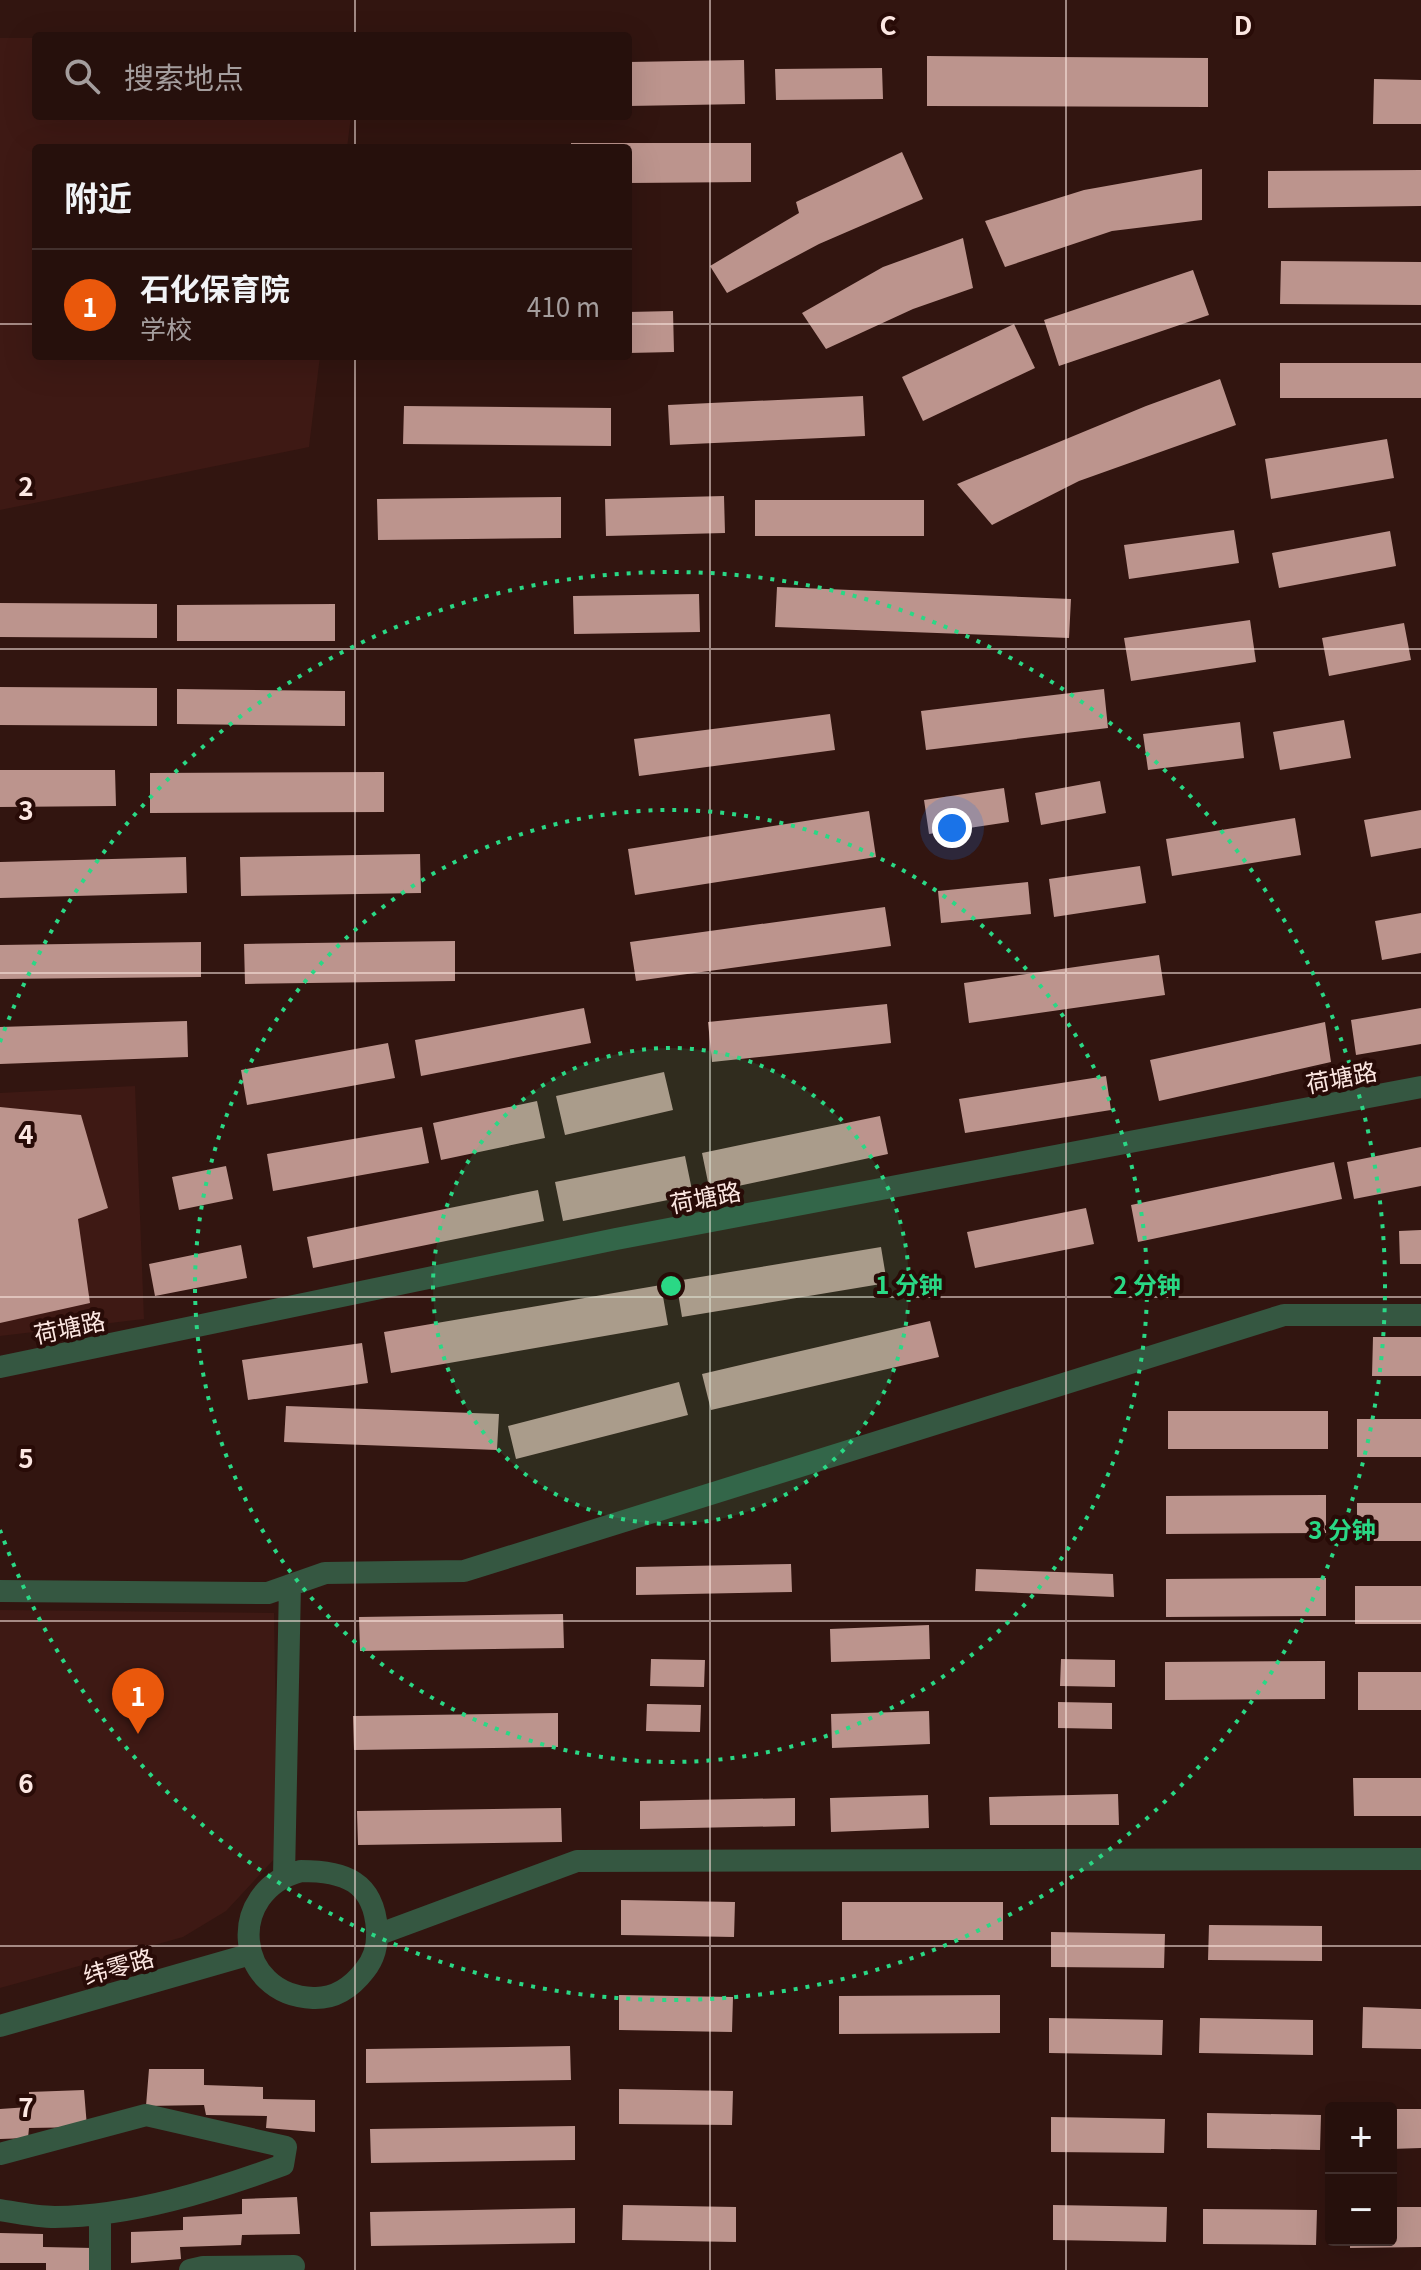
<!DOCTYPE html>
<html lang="zh">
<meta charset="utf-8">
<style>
:root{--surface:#26100c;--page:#2e1915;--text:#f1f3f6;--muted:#a49d9d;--line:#42302d;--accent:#ea580c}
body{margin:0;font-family:Georgia,"Noto Sans SC",serif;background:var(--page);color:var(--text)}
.controls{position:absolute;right:24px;bottom:24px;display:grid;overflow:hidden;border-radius:8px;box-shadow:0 8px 32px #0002}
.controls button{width:72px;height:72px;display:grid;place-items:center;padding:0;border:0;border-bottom:2px solid var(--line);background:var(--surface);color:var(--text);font:40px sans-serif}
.you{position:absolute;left:952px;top:828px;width:28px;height:28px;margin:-20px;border:6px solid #fff;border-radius:50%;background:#1a73e8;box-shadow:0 0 0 12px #1a73e833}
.badge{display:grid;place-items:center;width:52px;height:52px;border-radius:50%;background:var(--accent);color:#fff;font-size:26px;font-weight:700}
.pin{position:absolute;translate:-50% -66px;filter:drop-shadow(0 2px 4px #0008)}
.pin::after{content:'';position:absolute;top:42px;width:28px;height:24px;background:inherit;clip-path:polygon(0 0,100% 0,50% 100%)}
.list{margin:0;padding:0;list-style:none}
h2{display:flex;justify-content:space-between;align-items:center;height:104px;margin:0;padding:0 32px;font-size:34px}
h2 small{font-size:26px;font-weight:400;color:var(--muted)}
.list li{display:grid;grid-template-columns:52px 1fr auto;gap:24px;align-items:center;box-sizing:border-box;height:112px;padding:0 32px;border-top:2px solid var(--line)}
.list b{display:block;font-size:30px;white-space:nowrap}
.list p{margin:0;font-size:26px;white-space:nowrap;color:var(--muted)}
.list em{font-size:26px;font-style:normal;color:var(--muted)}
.icon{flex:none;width:44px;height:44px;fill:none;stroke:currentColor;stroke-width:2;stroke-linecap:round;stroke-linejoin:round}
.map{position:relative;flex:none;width:1421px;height:2270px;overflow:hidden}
.search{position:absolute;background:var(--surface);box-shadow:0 8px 32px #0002;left:32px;top:32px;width:600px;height:88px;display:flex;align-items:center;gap:20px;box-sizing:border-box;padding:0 28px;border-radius:8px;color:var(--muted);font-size:30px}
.panel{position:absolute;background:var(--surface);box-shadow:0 8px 32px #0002;left:32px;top:144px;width:600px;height:216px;border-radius:8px}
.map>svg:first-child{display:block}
</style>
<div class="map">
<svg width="1421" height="2270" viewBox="0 0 1421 2270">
<rect width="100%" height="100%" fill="#321510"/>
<path fill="#3e1914" d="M0,38H36V116H351L347,148H36V356H320L309,447L0,510Z
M135,1086L144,1319L0,1336V1093Z
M0,1610L274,1613L278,1855L226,1911L183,1937L0,1988Z"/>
<path fill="#bc948d" d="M927,56L1208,58V107L927,106Z
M744,60L745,104L628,106V62Z
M882,68L883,99L776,100L775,69Z
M1374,79L1421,80V124H1373Z
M571,143H751V182L628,183V148H571Z
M902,152L923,199L819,244L727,293L710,266L799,213L796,202Z
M1202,169V220L1112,231L1005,267L985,221L1084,190Z
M1421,170V206L1268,208V171Z
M963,238L973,288L913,309L826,349L802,313L883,267Z
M1281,261L1421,262V305L1280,304Z
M1193,270L1209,315L1059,366L1044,320Z
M673,311L674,352L628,353V312Z
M1014,324L1035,368L923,421L902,377Z
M1280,363H1421V398H1280Z
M1220,379L1236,425L1079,481L992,525L957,484L1146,406Z
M863,396L865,436L670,445L668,405Z
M404,406L611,408V446L403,444Z
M1387,439L1394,478L1271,499L1265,459Z
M724,496L725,533L606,536L605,499Z
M561,497V538L378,540L377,499Z
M755,500H924V536H755Z
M1234,530L1239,563L1129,579L1124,545Z
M1390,531L1396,566L1279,588L1272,553Z
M777,587L1071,599L1069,638L775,627Z
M699,594L700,632L574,634L573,596Z
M0,603L157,604V638L0,637Z
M335,604V641H177V605Z
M1250,620L1256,662L1131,681L1124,638Z
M1404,623L1411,660L1329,676L1322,638Z
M0,687L157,688V726L0,725Z
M177,689L345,691V726L177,724Z
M1104,689L1108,728L926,750L921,711Z
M830,714L835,750L639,776L634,739Z
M1344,720L1351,758L1280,770L1273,732Z
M1240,722L1244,758L1148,770L1143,734Z
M0,770H115L116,806L0,807Z
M384,772V812L150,813V773Z
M1100,781L1106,813L1041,825L1035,793Z
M1004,788L1009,822L929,834L924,800Z
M1421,810V848L1371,857L1364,820Z
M869,811L876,857L635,895L628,849Z
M1295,818L1301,855L1172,876L1166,839Z
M420,854L421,893L241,896L240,857Z
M186,857L187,893L0,898V862Z
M1140,866L1146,903L1054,917L1049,879Z
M1028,882L1031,914L941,923L938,891Z
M885,907L891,946L636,981L630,942Z
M1421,913V953L1382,960L1375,921Z
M455,941V981L245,984L244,944Z
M201,942V977L0,979V945Z
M1159,955L1165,995L969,1023L964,983Z
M887,1004L891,1043L712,1062L708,1022Z
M584,1008L591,1043L421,1076L415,1040Z
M1421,1008V1044L1356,1055L1351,1020Z
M187,1021L188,1057L0,1064V1027Z
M1325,1022L1331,1062L1159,1101L1150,1060Z
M388,1043L395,1078L247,1105L241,1070Z
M664,1072L673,1110L565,1135L556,1096Z
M1106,1076L1111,1110L965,1133L959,1099Z
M537,1101L545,1138L441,1160L433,1123Z
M0,1107L81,1115L108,1208L78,1219L90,1303L0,1323Z
M880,1116L888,1154L710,1192L702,1153Z
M422,1127L429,1163L273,1191L267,1154Z
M1421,1147V1186L1354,1199L1347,1162Z
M685,1156L693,1195L563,1221L555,1182Z
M1334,1162L1342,1199L1138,1242L1131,1205Z
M226,1166L233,1199L179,1210L172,1177Z
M538,1190L544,1221L313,1268L307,1237Z
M1086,1208L1094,1244L975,1268L967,1232Z
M1421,1230V1264H1400L1399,1231Z
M241,1245L247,1278L155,1296L149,1264Z
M881,1247L887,1283L682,1317L676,1281Z
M661,1285L668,1325L391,1373L384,1332Z
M930,1321L939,1357L711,1410L702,1374Z
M1373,1337H1421V1376H1372Z
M362,1343L368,1383L248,1400L242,1360Z
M679,1382L688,1415L516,1459L508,1426Z
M286,1406L499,1414L497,1450L284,1442Z
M1168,1411H1328V1449H1168Z
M1357,1419H1421V1457H1357Z
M1326,1495V1533L1166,1534V1496Z
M1357,1503H1421V1541H1357Z
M791,1564L792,1592L636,1595V1567Z
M976,1569L1113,1574L1114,1597L975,1591Z
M1326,1578V1616L1166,1617V1579Z
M1355,1586H1421V1624H1355Z
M563,1614L564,1648L360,1651L359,1617Z
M929,1625L930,1659L831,1662L830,1629Z
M651,1659L705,1660L704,1687L650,1686Z
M1061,1659L1115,1660V1687L1060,1686Z
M1325,1661V1699L1165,1700V1662Z
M1358,1672H1421V1710H1358Z
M1058,1702L1112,1703V1729L1058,1728Z
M647,1704L701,1705L700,1732L646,1731Z
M929,1711L930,1744L832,1748L831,1714Z
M558,1713V1747L354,1750L353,1716Z
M1353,1778H1421V1816H1354Z
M1118,1794L1119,1825H990L989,1797Z
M928,1795L929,1828L831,1832L830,1798Z
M795,1798V1826L640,1829V1801Z
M561,1808L562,1842L358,1845L357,1811Z
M621,1900L735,1902L734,1937L621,1935Z
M842,1902H1003V1940H842Z
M1209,1925L1322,1926V1961L1208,1960Z
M1051,1932L1165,1934L1164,1968L1051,1967Z
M619,1995L733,1997L732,2032L619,2030Z
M1000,1995V2033L839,2034V1996Z
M1363,2007L1421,2009V2049L1362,2048Z
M1049,2018L1163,2020L1162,2055L1049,2053Z
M1200,2018L1313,2020V2055L1199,2053Z
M570,2046L571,2080L366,2083V2049Z
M149,2069H204V2085L263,2087V2099L315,2100V2132L266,2128L267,2116L206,2115L204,2105L146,2106Z
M619,2089L733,2091L732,2125L619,2124Z
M84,2090L87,2127L29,2128L28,2138L0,2139V2109L29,2107V2092Z
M1391,2109H1421V2148L1391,2149Z
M1207,2113L1321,2115L1320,2150L1207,2148Z
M1051,2117L1165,2119L1164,2153L1051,2152Z
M575,2126V2160L371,2163L370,2129Z
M297,2197L300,2234L242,2235L241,2245L180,2247L181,2259L131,2263V2232L183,2230V2217L242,2214V2199Z
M623,2205L736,2207V2242L622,2240Z
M1053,2205L1167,2207L1166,2242L1053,2240Z
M1391,2207H1421V2247L1350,2248V2240H1391Z
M575,2208V2243L371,2246L370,2212Z
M1203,2209L1317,2210L1316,2245L1203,2244Z
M0,2233L43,2234V2247L94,2248V2270H46V2263H0Z"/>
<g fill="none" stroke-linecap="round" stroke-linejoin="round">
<path stroke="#355741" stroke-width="22" d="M0,1367L616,1239L1421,1087
M0,1591L268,1593L325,1573L464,1571L1284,1315H1421
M301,1871C344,1871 374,1881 377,1930C378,1944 374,1959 365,1970C352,1987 336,1999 313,1998C234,1995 225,1891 301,1871Z
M284,1876L290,1585
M377,1935L577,1861L1421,1859
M0,2026L251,1954
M0,2154L146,2115L286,2147L283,2165C212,2191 132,2216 55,2217C37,2217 18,2213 0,2210
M100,2214V2270
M190,2270L203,2267L294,2266"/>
</g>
<path fill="none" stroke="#fce7e2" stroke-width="2" stroke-opacity="0.55" d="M355,0V36M710,0V2270M1066,0V2270M355,116V148M0,324H36M628,324H1421M355,356V2270M0,649H1421M0,973H1421M0,1297H1421M0,1621H1421M0,1946H1421"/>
<circle cx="671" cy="1286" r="238" fill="#2ad885" fill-opacity=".12"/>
<g fill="none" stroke="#2ad885" stroke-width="4" stroke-dasharray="4 8">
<circle cx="671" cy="1286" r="238"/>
<circle cx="671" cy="1286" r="476"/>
<path d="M0 1042A714 714 0 1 1 0 1530"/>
</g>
<g text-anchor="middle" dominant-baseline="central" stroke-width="8" stroke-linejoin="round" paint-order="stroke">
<g font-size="24" fill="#fce7e2" stroke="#280b07">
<text transform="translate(1341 1076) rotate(-11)">荷塘路</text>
<text transform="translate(705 1196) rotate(-11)">荷塘路</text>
<text transform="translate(69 1326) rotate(-12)">荷塘路</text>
<text transform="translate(118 1965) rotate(-16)">纬零路</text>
</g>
</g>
<g font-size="26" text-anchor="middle" font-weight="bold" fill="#fce7e2" stroke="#280b07" stroke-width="8" stroke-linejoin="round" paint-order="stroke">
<text x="888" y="35">C</text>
<text x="1243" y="35">D</text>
<text x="26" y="496">2</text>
<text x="26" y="820">3</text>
<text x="26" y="1144">4</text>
<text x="26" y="1468">5</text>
<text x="26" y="1793">6</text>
<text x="26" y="2117">7</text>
</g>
<circle cx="671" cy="1286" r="12" fill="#2ad885" stroke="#280b07" stroke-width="4"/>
<g font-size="24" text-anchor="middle" font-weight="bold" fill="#2ad885" stroke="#280b07" stroke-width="8" stroke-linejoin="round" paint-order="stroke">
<text x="909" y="1294">1 分钟</text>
<text x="1147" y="1294">2 分钟</text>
<text x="1342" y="1539">3 分钟</text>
</g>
</svg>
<div class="controls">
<button>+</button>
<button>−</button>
</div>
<div class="you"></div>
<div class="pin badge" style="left:138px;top:1734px">1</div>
<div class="search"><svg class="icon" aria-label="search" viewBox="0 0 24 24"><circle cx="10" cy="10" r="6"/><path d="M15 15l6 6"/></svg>搜索地点</div>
<section class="panel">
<h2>附近<small></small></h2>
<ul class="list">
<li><span class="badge">1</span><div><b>石化保育院</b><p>学校</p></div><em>410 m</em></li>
</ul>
</section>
</div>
